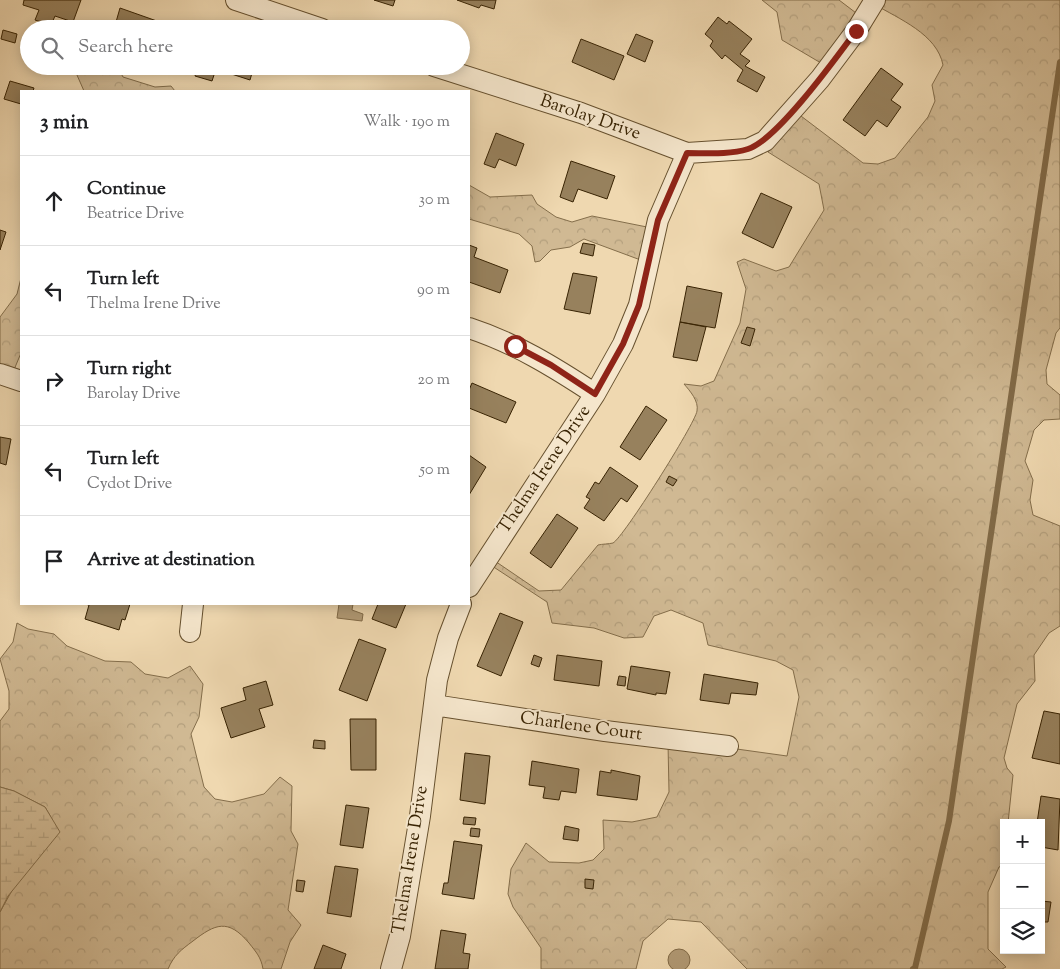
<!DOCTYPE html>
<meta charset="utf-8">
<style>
:root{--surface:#fff;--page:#f2f2f2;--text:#202124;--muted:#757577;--line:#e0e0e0}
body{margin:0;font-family:"Sorts Mill Goudy",serif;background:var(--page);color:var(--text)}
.controls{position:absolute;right:15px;bottom:15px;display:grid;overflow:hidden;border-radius:0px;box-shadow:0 2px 12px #0003}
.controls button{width:45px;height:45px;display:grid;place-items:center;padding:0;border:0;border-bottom:1px solid var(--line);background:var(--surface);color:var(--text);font:25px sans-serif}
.stop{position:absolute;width:15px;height:15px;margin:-11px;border:4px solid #8f2418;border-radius:50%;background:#fff}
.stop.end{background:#8f2418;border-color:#fff;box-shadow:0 1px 5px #0008}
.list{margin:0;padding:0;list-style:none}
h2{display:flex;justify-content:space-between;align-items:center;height:65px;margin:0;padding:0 20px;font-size:21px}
h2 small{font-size:16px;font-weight:400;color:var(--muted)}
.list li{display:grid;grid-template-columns:32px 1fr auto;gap:15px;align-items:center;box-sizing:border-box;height:90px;padding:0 20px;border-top:1px solid var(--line)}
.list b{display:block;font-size:19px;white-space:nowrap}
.list p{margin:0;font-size:16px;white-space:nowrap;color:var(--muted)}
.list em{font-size:16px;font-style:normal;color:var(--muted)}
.icon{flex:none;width:28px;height:28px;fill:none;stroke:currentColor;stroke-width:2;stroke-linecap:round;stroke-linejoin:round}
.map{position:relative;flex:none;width:1060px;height:969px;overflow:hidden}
.search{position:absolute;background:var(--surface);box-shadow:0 2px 12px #0003;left:20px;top:20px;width:450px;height:55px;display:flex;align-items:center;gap:12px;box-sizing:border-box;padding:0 18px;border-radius:28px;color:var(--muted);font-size:19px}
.panel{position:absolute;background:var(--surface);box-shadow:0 2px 12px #0003;left:20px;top:90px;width:450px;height:515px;border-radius:0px}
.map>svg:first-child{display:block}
</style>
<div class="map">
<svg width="1060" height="969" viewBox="0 0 1060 969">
<defs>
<pattern id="forest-crowns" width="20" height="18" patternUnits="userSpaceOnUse" patternTransform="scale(1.25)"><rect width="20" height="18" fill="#d0b993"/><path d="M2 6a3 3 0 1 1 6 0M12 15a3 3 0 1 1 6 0" fill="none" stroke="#b39f7d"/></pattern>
<pattern id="wetland-marsh" width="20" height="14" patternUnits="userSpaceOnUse" patternTransform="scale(1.25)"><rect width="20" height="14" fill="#d0b993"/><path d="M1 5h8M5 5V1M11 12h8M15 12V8" fill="none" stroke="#b39f7d"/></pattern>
</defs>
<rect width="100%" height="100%" fill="#efd8b0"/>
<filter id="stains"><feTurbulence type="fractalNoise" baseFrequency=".004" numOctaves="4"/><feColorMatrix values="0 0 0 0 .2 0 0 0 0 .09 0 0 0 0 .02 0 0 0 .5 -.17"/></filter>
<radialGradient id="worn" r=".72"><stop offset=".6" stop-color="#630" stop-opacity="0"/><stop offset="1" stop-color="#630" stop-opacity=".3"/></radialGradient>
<path fill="url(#forest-crowns)" stroke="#846e4b" d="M762,0H839L860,16L826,66L782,40L777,12Z
M874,0H1060V328L1056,333L1046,370L1047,384L1060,395V419L1044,420L1034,430L1025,461L1033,480L1030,500L1033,515L1060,526V626L1049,633L1034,655L1035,681L1017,704L1004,758L1007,768L1013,775L1008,823H1004V865L999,867L988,892V949L1006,967L1002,969H747L701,922L668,919L643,941L636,969H541V948L513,907L508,894L511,869L526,843L549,862L579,863L593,860L604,849L603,820L632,822L657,817L669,792L668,743L672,740L787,756L799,697L793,670L776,661L708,645L703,623L671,610L654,616L643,637L624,638L594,628L552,623L547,602L486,562L489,557L539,591L561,590L598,545C602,544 609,544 613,543C623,538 695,424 697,411C699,401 690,391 684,384L701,386L714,381L740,323L746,289L737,262L744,259L776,271L789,267L824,210L819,184L768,152L797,113L863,163L878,164L895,158L928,117L935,101L932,85L943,65C937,34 899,19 874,4Z
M73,66H117L123,77L155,87L171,86L175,91H84Z
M469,185L490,197L532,195L537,204L556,217L572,222L592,216L652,228L646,262L584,239L570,247L551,250L540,261L535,262L532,246L519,234L469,219Z
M21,278V353L11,377L0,375V317L17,294Z
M17,623L28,629L54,634L67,646L105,661L131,662L145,674L168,678L190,666L203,684L199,717L191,734L204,787L215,799L232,802L264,794L280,777L292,786L291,831L298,844L288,910L301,925L290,942L281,969H263C261,957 256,952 249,943C228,918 215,924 193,941C181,950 174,955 168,969H0V912L52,819L45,807L14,791L0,787V721L9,709V691L0,659L13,642Z"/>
<path fill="url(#wetland-marsh)" stroke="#846e4b" d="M0,787L14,791L45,807L60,832L8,896L0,912Z"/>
<path fill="#b19a75" stroke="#816a47" d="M339,604H353L352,610L363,614L362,621L337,618Z
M668 960a11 11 0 1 1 22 0a11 11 0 1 1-22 0Z"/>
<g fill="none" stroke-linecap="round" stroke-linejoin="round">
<path stroke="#816a47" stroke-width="6" d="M913,969L915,968L949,821L1060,62"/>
</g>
<path fill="#97815d" stroke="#382303" d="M24,0H81L73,22L55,16L51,25L35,20L39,10L23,5Z
M374,0H395L393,6Z
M457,0H496L494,9L481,5L479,8Z
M120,8L171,26L170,29H114Z
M718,17L727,24L729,21L752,39L740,54L750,61L745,66L765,77L757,92L737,81L743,70L725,55L722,59L710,46L713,41L705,34Z
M3,30L17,34L15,43L1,39Z
M636,34L653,41L645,62L627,54Z
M581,39L624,56L614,80L572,62Z
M198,66H254L250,80L216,69L212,81L195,76Z
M881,68L903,84L891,100L901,107L887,127L877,120L865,136L843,120Z
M10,81L34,88L33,91H21V104L4,99Z
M496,133L524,144L516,166L499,159L495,168L484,164Z
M571,161L615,176L607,199L578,189L573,202L560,197Z
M761,193L792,207L773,248L742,233Z
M0,230L6,232L0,250Z
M583,243L595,245L593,256L580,253Z
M469,245L477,248L474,257L508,270L500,293L469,282Z
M573,273L597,277L590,314L564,309Z
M687,286L722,293L715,328L680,322Z
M680,322L706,327L697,361L673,357Z
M747,327L755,329L750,346L741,343Z
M472,383L516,402L506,423L469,408V390Z
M646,406L667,420L640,460L620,447Z
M0,437L11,439L6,465L0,463Z
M469,455L486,467L469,495Z
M610,467L638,486L627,502L621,498L604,521L584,508L590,499L586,497L595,482L599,484Z
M669,476L677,480L673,486L666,482Z
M557,514L578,528L551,568L530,553Z
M85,604H130L125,620L122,619L119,630L85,619L89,605Z
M378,604H406L396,628L372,619Z
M500,613L523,622L501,676L477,666Z
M359,639L386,649L367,701L339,690Z
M534,655L542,658L539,667L531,664Z
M557,655L602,661L599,686L554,680Z
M631,666L670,672L666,694L656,693V695L627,689Z
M704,674L758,683L756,695L731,693L729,704L700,700Z
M619,676L626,677L625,686L617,685Z
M266,681L273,705L259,709L265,727L231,738L221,708L246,700L243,688Z
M1044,711L1060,714V764L1032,758Z
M350,719H376V770H351Z
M314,740L325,741V749L313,748Z
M465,753L490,756L485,804L460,800Z
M532,761L579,769L576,793L561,791L559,800L543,798L545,787L529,785Z
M611,770L640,776L637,800L597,795L600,771L611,773Z
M1041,796L1060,799L1058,850L1041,847V823H1037Z
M346,805L369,808L363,848L340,845Z
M464,817L476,818L475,825L463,824Z
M565,826L579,829L578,841L563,839Z
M471,828L480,829L479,837L470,836Z
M454,841L482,845L474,899L442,894L444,883H448Z
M335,866L358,869L351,917L327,913Z
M585,879L594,880L593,889L585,888Z
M297,880L305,881L303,892L296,891Z
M1041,901L1051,902L1048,922H1044L1041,943Z
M441,930L466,934L463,953L470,954L468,969H435Z
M323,945L346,954L341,969H314Z"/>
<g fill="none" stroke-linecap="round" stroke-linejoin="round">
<g stroke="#66502e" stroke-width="22">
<path id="minor" d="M236,0L322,29
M434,66L581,113L687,153L748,149L765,141L820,79L856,31L875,0
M469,328C515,343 554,367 595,394
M0,374L21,381
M469,587L595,394L623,344L639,305L658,220L687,153
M190,632L193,604
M434,705L605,731L728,746
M391,969L400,936L420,816L437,680L448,638L461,604"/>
</g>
<use href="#minor" stroke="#f5e6cc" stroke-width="20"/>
</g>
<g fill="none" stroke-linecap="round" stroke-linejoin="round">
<path stroke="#8f2418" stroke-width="6" d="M515,346L551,365L595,394L623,344L639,305L658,220L687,153C706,153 729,155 748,149C777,140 836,58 856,31"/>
</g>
<g text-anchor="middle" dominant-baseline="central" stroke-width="4" stroke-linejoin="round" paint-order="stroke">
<g font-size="18" fill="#382303" stroke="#f5e6cc">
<text transform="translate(590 118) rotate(19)">Barolay Drive</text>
<text transform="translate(545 470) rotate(-56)">Thelma Irene Drive</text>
<text transform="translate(581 727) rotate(8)">Charlene Court</text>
<text transform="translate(411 860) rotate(-81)">Thelma Irene Drive</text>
</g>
</g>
<rect width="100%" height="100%" filter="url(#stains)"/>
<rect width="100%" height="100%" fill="url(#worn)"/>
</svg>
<div class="controls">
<button>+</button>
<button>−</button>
<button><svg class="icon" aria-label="layers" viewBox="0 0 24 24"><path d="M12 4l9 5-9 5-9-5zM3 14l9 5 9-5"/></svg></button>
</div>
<div class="stop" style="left:515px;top:346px"></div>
<div class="stop end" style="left:856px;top:31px"></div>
<div class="search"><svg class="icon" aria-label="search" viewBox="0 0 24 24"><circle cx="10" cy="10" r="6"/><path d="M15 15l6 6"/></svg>Search here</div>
<section class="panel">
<h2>3 min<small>Walk · 190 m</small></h2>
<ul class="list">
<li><svg class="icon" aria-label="ahead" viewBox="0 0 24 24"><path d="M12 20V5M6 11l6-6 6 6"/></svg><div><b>Continue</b><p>Beatrice Drive</p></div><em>30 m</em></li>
<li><svg class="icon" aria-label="left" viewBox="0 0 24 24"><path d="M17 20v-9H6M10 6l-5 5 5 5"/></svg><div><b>Turn left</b><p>Thelma Irene Drive</p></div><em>90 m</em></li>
<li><svg class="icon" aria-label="right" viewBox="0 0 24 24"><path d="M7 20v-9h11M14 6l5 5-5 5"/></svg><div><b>Turn right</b><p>Barolay Drive</p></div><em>20 m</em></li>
<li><svg class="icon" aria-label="left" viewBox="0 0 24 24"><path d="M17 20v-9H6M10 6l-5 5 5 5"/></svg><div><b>Turn left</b><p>Cydot Drive</p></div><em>50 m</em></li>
<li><svg class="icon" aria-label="arrive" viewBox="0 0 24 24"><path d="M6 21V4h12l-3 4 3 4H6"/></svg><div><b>Arrive at destination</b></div></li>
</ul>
</section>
</div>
